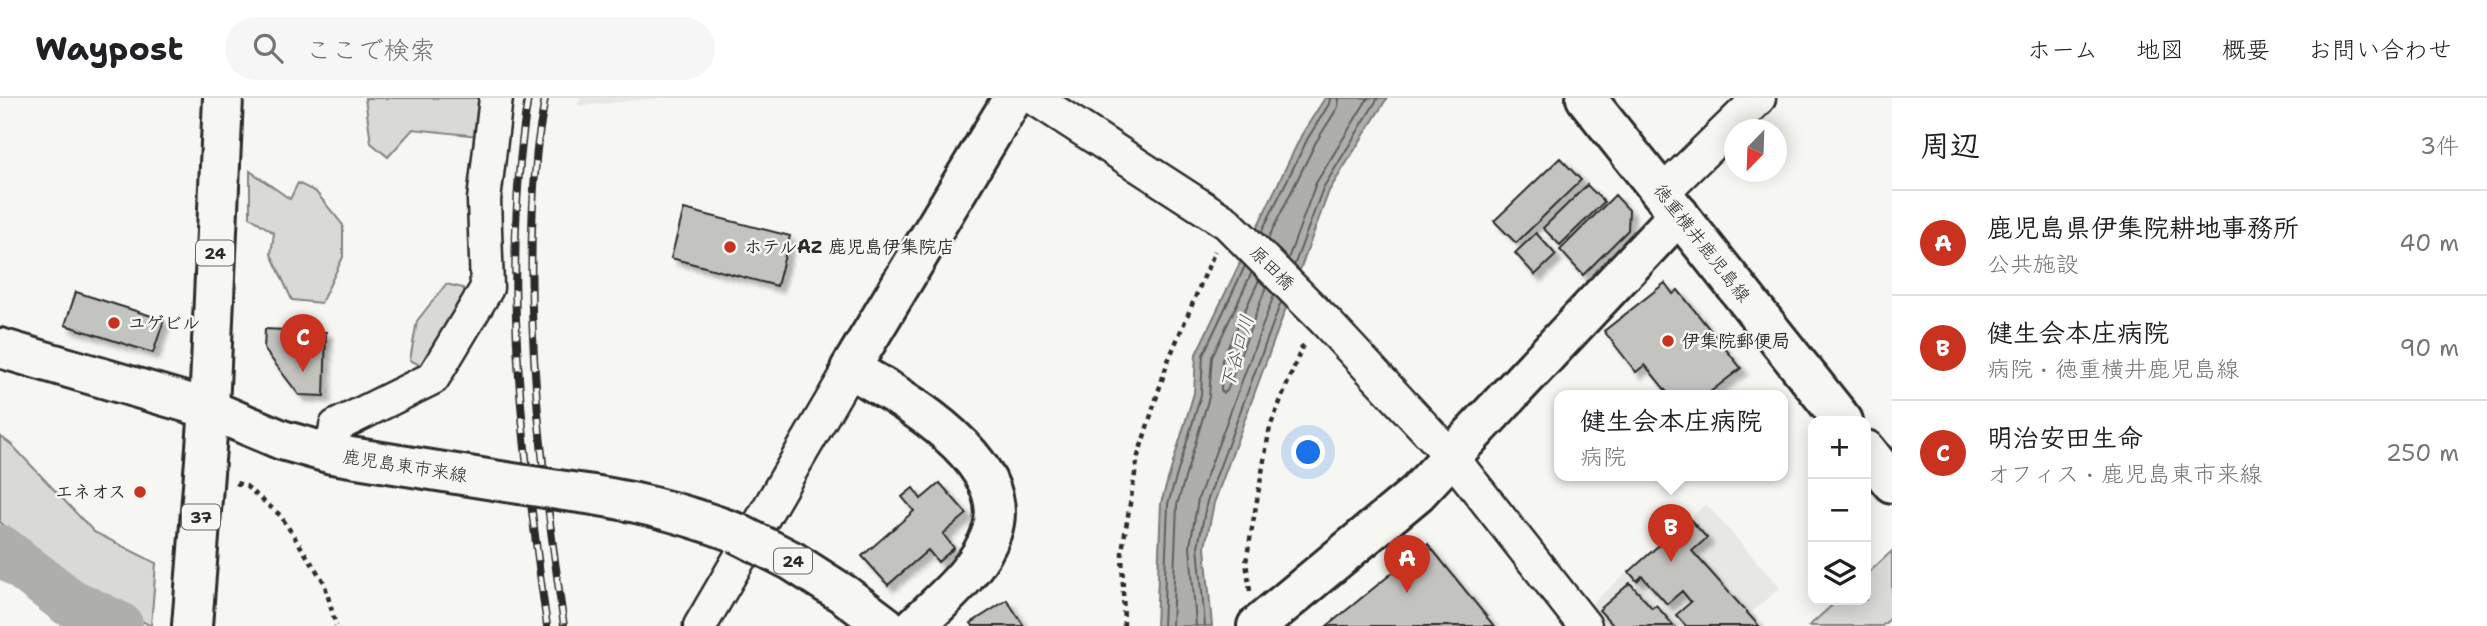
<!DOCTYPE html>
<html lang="ja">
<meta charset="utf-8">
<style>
:root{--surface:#fff;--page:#f6f6f6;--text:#202124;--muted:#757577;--line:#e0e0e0;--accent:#c8321e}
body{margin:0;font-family:"Shantell Sans","Klee One",sans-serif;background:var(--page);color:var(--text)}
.controls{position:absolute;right:21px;bottom:21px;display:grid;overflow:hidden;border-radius:14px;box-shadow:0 4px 18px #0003}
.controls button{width:63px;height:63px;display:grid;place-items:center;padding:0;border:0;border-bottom:2px solid var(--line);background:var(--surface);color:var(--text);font:35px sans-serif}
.compass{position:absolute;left:1724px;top:21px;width:63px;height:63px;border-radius:50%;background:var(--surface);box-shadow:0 4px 18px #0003;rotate:203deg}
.you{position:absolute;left:1309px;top:355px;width:24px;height:24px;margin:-18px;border:5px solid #fff;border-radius:50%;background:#1a73e8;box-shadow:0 0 0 10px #1a73e833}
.badge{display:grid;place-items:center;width:46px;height:46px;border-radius:50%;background:var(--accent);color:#fff;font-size:23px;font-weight:700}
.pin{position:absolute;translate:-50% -58px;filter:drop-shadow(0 2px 4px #0008)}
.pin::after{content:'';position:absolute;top:37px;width:24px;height:21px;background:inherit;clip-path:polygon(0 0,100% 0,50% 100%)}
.popup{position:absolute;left:1554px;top:292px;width:234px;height:91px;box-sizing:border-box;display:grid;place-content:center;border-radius:14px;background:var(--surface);filter:drop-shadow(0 2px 5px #0005);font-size:23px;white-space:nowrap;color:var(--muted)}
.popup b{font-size:26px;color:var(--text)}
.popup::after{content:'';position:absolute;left:50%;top:100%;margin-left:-14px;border:14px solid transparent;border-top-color:var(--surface)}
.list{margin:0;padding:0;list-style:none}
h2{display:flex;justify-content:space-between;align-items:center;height:91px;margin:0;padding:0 28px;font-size:30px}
h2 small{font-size:23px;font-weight:400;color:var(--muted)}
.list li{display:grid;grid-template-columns:46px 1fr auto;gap:21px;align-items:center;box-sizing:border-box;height:105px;padding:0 28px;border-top:2px solid var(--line)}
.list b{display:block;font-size:26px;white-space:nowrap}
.list p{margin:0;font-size:23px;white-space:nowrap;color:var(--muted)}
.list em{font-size:23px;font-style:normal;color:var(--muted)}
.icon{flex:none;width:38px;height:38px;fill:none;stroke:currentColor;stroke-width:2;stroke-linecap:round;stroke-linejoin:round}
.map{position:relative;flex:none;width:1892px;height:528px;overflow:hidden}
header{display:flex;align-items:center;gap:42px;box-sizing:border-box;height:98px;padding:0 35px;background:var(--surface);border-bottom:2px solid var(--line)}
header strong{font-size:33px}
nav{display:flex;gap:38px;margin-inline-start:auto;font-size:24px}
.search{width:490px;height:63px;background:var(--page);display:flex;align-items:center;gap:18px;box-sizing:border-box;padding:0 24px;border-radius:38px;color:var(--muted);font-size:26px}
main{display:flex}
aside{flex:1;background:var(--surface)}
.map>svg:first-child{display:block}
</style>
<header>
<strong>Waypost</strong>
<div class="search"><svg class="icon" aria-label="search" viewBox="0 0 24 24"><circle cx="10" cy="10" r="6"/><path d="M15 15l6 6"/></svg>ここで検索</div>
<nav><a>ホーム</a><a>地図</a><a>概要</a><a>お問い合わせ</a></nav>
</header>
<main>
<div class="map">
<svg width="1892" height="528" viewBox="0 0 1892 528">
<defs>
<filter id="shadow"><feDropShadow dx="6" dy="6" stdDeviation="2" flood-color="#0004"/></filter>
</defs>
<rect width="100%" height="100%" fill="#f6f6f2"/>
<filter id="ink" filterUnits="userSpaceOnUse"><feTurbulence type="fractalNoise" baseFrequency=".0143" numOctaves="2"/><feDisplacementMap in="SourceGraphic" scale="14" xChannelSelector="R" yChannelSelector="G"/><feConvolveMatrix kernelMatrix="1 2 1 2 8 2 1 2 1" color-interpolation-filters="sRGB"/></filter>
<g filter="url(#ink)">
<path fill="#e7e7e3" d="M580,0H660L578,8Z
M1706,406L1780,490L1752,514L1765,528H1605L1589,508Z"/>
<path fill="#d9d9d5" stroke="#828280" stroke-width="2" d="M365,0H479L478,38L413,31L388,59L371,45Z
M250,73L290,101L298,85L316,94L343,127V159L321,205L292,202L271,156L274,135L250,119Z
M446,186L463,190L468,202L427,271L410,262L417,223Z
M0,338L12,347L94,434L156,465L151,528L68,480L0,424Z
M1892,453V519L1882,528H1809L1838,502H1866V477Z"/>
<path fill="#aeaeab" stroke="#7a7a78" stroke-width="2" d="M1325,0H1387L1329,93L1214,405L1205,449L1212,528H1156L1161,405L1194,295L1196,256L1302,36Z"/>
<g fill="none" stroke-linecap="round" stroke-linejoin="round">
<path stroke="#5f5f5e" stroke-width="2" d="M1261,135L1308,40L1329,6L1330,0
M1268,141L1316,44L1338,9L1339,0
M1288,161L1316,85L1368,0
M1294,168L1323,90L1378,0
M1259,182L1222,262L1221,292L1223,295L1227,293L1266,189
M1163,528L1168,406L1201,297L1203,257L1245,168
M1172,528L1177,407L1209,299L1212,259L1252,174
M1196,528L1190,448L1198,401L1274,197
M1205,528L1198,448L1207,403L1281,204"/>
<path stroke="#aeaeab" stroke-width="49" d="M0,451L69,504L119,528"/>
</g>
<path fill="#c3c3c0" stroke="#2b2b2b" stroke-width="2" filter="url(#shadow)" d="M1560,60L1581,82L1516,145L1494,123Z
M1587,87L1604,104L1560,147L1543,130Z
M1615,97L1629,112L1628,132L1583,177L1560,152Z
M684,111L790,138L777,188L671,160Z
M1536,135L1556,157L1535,177L1515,155Z
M1665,185L1673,196L1678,192L1741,270L1705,298H1670L1645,267L1636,274L1604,233Z
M76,194L164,222L153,255L65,227Z
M265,231L326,234L324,298L299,297L264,251Z
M940,385L967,416L943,436L954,450L938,464L928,452L888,487L862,458L914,413L902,399L913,390L921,401Z
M1689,420L1707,440L1692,453L1759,528H1686L1676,517L1691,504L1682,493L1667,506L1642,478L1637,483L1629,474Z
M1428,446L1494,528H1327Z
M1630,485L1652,510L1656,507L1674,528H1614L1599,512Z
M1007,502L1024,528H973L971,525Z"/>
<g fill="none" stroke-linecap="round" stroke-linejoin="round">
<g stroke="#2b2b2b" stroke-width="37">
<path id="minor" d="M1034,0L1227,125L1326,224L1451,358L1585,528
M1662,95L1759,0
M332,356L336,328L433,280L487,190L484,102L496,0
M700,528L850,271"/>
</g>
<g stroke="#2b2b2b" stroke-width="44">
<path id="tertiary" d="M0,250L209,311
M915,528C943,501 980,471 992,433C1014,363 901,298 850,271L1013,0
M1257,528L1417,395L1679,116"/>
</g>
<g stroke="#2b2b2b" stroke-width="44">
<path id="secondary" d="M1586,0L1843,323
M1866,352L1892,385"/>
</g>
<g stroke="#2b2b2b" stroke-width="44">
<path id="primary" d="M209,311L282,342L332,356L506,384
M565,393C628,401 677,413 737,435
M845,497L886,528
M192,528L209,311L223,0"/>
</g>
<path stroke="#2b2b2b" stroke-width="4.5" stroke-dasharray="5 5" stroke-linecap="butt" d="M236,385L246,388L280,417L324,484L336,528
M1250,493L1246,464L1270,329L1302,249L1306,245
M1124,528L1122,453L1138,358L1168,263L1215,153"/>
<use href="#minor" stroke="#f6f6f2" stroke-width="32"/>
<use href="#tertiary" stroke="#f6f6f2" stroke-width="38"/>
<use href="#secondary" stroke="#f6f6f2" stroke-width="38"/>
<use href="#primary" stroke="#f6f6f2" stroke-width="38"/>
<g stroke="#2b2b2b" stroke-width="8">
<path id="rail" d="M528,0C500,176 523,352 547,528
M545,0C542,21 537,42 536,63C522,218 542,375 564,528"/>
</g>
<use href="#rail" stroke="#f6f6f2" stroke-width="5" stroke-dasharray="16" stroke-linecap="butt"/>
<g stroke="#2b2b2b" stroke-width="44" stroke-linecap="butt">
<path id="primary-bridge" d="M506,384L565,393
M737,435L792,463L845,497"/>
</g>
<use href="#primary-bridge" stroke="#f6f6f2" stroke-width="38"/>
</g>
</g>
<g fill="#c8321e" stroke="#f6f6f2" stroke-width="2.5">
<circle cx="730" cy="149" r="7"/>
<circle cx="114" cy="225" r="7"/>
<circle cx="1668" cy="243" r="7"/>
<circle cx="140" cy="394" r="7"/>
</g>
<g text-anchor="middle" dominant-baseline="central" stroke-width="5" stroke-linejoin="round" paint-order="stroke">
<g fill="#f6f6f2" stroke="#686867" stroke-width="2">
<rect x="196" y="142.5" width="38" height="25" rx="5"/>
<rect x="182" y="406.5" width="38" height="25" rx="5"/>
<rect x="774" y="450.5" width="38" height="25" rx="5"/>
</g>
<g font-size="16" font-weight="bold" fill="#2b2b2b">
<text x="215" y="155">24</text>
<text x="201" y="419">37</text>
<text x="793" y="463">24</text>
</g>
<g font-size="18" fill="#2b2b2b" stroke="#f6f6f2">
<text transform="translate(1702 145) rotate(52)">徳重横井鹿児島線</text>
<text transform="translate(1272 170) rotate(45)">原田橋</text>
<text transform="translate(405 368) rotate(9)">鹿児島東市来線</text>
</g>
<g font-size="18" font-weight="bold" fill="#2b2b2b" stroke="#f6f6f2" text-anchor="start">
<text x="744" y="149">ホテルAZ 鹿児島伊集院店</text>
<text x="128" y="225">ユゲビル</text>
<text x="1682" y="243">伊集院郵便局</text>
<text x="126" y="394" text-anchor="end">エネオス</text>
</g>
<g font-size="19" font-style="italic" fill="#525251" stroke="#f6f6f2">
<text transform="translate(1237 254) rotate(-74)">下谷口川</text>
</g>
</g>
</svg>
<div class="controls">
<button>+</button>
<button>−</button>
<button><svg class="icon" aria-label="layers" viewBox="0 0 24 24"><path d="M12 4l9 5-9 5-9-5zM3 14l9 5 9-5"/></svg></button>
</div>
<svg class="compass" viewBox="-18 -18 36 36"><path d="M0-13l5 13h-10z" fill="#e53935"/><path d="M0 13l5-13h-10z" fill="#757577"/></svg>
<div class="you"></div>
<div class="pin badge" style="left:1407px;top:495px">A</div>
<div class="pin badge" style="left:1671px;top:464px">B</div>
<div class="popup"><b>健生会本庄病院</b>病院</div>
<div class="pin badge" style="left:303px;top:274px">C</div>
</div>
<aside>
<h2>周辺<small>3件</small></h2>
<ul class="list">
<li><span class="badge">A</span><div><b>鹿児島県伊集院耕地事務所</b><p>公共施設</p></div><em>40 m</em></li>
<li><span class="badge">B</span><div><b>健生会本庄病院</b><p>病院 · 徳重横井鹿児島線</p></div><em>90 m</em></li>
<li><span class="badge">C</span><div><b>明治安田生命</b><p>オフィス · 鹿児島東市来線</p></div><em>250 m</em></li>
</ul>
</aside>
</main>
